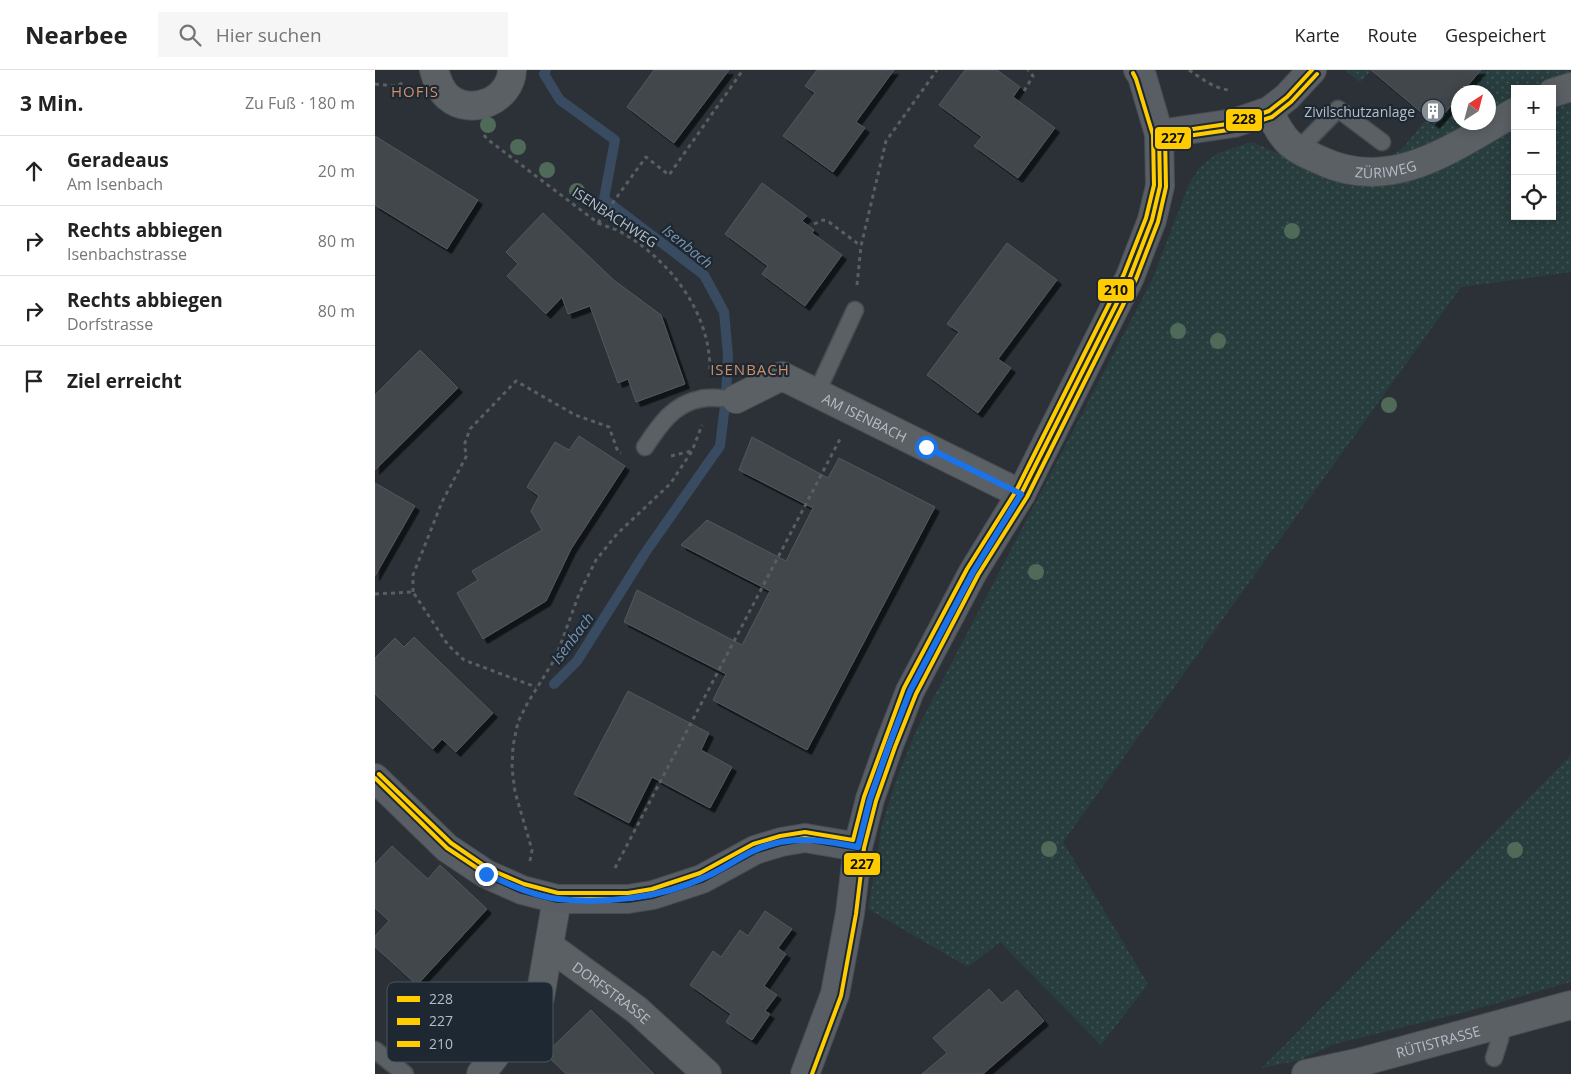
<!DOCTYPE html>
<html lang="de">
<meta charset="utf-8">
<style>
:root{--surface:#fff;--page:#f6f6f6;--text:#222;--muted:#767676;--line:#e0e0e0}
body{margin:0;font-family:"Open Sans",sans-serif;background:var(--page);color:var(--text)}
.controls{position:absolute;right:15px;top:15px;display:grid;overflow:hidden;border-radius:0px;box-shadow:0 2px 12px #0003}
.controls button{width:45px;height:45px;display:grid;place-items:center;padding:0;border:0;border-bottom:1px solid var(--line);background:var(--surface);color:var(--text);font:25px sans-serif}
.compass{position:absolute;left:1076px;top:15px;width:45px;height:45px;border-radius:50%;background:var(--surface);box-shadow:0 2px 12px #0003;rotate:36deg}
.stop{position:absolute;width:15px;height:15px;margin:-11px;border:4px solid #1a73e8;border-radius:50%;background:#fff}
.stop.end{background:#1a73e8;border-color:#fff;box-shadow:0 1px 5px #0008}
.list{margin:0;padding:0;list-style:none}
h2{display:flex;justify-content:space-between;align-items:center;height:65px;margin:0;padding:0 20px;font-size:21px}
h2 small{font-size:16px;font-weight:400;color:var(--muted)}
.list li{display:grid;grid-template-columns:32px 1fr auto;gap:15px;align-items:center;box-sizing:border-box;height:70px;padding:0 20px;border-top:1px solid var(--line)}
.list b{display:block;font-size:19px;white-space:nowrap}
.list p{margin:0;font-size:16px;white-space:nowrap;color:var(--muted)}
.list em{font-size:16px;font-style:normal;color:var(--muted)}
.icon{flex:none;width:28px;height:28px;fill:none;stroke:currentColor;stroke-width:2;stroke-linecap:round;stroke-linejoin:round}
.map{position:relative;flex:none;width:1196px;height:1004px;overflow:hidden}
header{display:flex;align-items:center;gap:30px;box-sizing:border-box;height:70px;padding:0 25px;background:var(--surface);border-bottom:1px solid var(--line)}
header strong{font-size:24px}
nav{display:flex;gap:28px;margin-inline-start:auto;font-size:18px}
.search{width:350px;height:45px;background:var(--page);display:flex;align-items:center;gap:12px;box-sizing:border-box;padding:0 18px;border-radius:0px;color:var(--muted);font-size:19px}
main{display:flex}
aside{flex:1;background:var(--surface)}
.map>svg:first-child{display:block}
</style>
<header>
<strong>Nearbee</strong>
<div class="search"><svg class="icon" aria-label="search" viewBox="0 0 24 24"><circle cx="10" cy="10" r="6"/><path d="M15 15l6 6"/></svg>Hier suchen</div>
<nav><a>Karte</a><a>Route</a><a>Gespeichert</a></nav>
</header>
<main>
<aside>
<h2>3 Min.<small>Zu Fuß · 180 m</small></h2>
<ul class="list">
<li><svg class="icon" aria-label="ahead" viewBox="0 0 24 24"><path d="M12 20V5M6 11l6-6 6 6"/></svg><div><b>Geradeaus</b><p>Am Isenbach</p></div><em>20 m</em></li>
<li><svg class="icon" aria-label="right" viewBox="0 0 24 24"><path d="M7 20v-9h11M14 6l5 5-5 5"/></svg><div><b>Rechts abbiegen</b><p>Isenbachstrasse</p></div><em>80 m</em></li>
<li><svg class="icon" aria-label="right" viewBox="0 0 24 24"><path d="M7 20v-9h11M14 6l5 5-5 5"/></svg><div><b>Rechts abbiegen</b><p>Dorfstrasse</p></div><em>80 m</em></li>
<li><svg class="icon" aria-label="arrive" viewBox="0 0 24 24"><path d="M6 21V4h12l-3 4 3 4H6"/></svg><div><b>Ziel erreicht</b></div></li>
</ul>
</aside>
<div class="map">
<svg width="1196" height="1004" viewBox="0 0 1196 1004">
<defs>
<pattern id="grass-dots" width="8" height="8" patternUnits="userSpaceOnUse" patternTransform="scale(1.25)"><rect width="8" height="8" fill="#283d3e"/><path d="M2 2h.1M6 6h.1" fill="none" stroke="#455758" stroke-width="1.8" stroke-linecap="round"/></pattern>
<filter id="shadow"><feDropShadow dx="4.5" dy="4.5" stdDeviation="0" flood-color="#0009"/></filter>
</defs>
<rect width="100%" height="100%" fill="#2b3137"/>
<path fill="url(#grass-dots)" d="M970,0H997L985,12Z
M1021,0H1196V8L1166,19H1140V32L1114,47V22H1084V52L1103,53L1024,91L1018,85L1027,79L1059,40Z
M1196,28V202L1086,217L688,772L773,914L726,975L625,872L593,897L493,839L507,755L521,710L541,661L777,210L814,114L825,97L843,83L877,72L946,103L984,113L1140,51V146H1177V33Z
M1196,685V912L1090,942L959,974L925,990L887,998Z"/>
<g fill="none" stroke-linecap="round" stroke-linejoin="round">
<path stroke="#384b60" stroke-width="10" d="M171,0L169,4L185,30L240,70L229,129L329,205L349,242L353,285L351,327L345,376L270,483L202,591L179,614"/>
</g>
<path fill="#42464c" stroke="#53585f" filter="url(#shadow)" d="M279,0H354L299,73L252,37Z
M442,0H519L481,52L490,58L458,102L408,66L440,23L430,16Z
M590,0H622L645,17L638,27L680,58L643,108L599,76L607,67L564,35Z
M996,0H1106L1087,22H1084V27L1060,54Z
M0,66L103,130L72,179L0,135Z
M387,113L432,146L427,151L439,160L437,163L467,185L430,236L387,204L393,196L350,164Z
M168,143L240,211L286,245L310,314L261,332L253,309L243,313L215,236L193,244L187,227L171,244L132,206L143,194L131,182Z
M632,173L682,210L623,289L636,298L603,343L552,305L584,262L572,254Z
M45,280L83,318L0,400V325Z
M204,366L250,396L196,479L171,531L108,569L82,523L103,510L97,501L167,460L156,441L164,426L152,417L180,372L194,380Z
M377,367L453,408L464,388L560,437L432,680L338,630L351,604L249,552L262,520L367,575L395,521L306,475L332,450L411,491L438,438L364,400Z
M0,413L40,436L0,506Z
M39,567L118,643L81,682L67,669L58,679L0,624V588L20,568L29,577Z
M253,621L334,663L326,680L357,697L335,738L277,707L254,753L199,724Z
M17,776L53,809L65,795L112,839L42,915L0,877V866L14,851L0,838V794Z
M390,841L417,859L403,878L411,884L389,916L402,925L390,941L395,944L377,970L351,952L356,944L315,915L338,881L346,887L365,860L373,866Z
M614,919L627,933L642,920L669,951L608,1004H547L572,983L558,968Z
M216,940L279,1004H191L170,984Z"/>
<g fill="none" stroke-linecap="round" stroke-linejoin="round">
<g stroke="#484d52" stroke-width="19">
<path id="lane" d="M923,80L963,39L1007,72
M442,322L480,240
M270,377C284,356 298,334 325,329C336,326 350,329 361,329
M0,980L30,1004
M1119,988L1125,969L1127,954"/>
</g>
<g stroke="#484d52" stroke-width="30">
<g id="street">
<path d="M59,0C62,10 65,20 73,27C96,47 136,30 137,0"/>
<path d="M1177,23L1196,17"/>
<path id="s1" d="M894,41C909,73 915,77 947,91C1018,124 1080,76 1140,42"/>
<path id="s2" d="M361,329L407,306L646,424"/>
<path id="s3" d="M174,876L262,940L332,1004"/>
<path d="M106,1004L165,927L182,829"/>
<path id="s4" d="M931,1004L982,993L1196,935"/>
</g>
</g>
<g stroke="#484d52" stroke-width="30">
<path id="secondary" d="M784,64L859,53L894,41L912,27L937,0
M0,708L72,778L111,804L147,820L182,829H253L278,825L327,809L380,780L406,772L430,768L483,777
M430,1004L460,924L475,843L483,777L495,729L514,675L535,621L598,502L646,424L755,207L777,150L785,116L784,64L767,6L763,0"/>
</g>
<path stroke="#595e62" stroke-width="3" stroke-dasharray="4 4" stroke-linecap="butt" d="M814,0C827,9 840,19 855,20
M0,14L20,16L30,12
M649,21L658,6L653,0
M109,65L112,69L223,153C230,156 237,158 244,161C295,189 336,243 335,302
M223,153L271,87L294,105L368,0
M439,154L448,150L454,152L486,176
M482,215L486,176L511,71L562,0
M296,386L316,381
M38,522V505L67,432L92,385L89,376L95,359L141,311L200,345L234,357L243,382L246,383
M0,524L38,522L73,575L89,590L161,617
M155,791L157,780L140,722L137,698L138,676L143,652L152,634L181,587L204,524L221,490L242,464L295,414L317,381L327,355
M240,798L465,369"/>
<use href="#lane" stroke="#5b6065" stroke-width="16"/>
<use href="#street" stroke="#5b6065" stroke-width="28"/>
<use href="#secondary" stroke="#595e64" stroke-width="28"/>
<g stroke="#1e2832" stroke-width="8">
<path id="bus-1" d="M784,64L859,53L894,41L912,27L937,0
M0,708L72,778L111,804L147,820L182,829H253L278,825L327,809L380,780L406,772L430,768L483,777
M483,777L495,729L535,621L598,502L646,424L755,207L777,150L785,116L784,64"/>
</g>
<g stroke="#1e2832" stroke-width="8">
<path id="bus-2" d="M785,70L860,59L897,47L916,32L942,4
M437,1004L466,926L481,844L489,778L501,731L520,677L541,624L603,505L652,427L761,209L783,152L791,117L790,64"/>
</g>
<g stroke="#1e2832" stroke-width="8">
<path id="bus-3" d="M4,704L76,773L114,799L149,814L183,823H253L277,819L325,803L378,774L405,766L430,762L478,770L489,727L529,618L592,499L641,421L749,204L771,148L779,115L778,65L761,9L758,3"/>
</g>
<use href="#bus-1" stroke="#fc0" stroke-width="4"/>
<use href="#bus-2" stroke="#fc0" stroke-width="4"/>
<use href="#bus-3" stroke="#fc0" stroke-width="4"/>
</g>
<g fill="#4f6a59">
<circle cx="113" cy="55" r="8"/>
<circle cx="143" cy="77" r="8"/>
<circle cx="172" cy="100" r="8"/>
<circle cx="202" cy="121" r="8"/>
<circle cx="917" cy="161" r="8"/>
<circle cx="803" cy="261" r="8"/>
<circle cx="843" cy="271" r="8"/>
<circle cx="1014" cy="335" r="8"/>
<circle cx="661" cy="502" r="8"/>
<circle cx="674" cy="779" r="8"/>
<circle cx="1140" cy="780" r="8"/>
</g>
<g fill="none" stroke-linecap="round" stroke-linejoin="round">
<path stroke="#1a73e8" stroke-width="6" d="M111,804C134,814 158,826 183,829C229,834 286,828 328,808C346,801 361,789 378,781C414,764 446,770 483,777L495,729L514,675L535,621L598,502L646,424L551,377"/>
</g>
<defs>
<g id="building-disc" transform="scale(1.25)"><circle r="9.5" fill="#858d95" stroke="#1e2832"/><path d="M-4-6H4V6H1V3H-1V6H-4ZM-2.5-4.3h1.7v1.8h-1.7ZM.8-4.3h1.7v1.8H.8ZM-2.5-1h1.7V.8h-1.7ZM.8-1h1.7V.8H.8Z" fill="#fff"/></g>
</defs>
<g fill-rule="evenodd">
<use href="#building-disc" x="1058" y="41"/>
</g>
<g text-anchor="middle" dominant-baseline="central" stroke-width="4.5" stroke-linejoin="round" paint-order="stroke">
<g font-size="14" fill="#b5bec8" stroke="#1e2832" text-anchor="end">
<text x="1040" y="41">Zivilschutzanlage</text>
</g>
<g font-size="14" fill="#b5bec8" stroke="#1e2832">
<text stroke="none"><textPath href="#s1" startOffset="141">ZÜRIWEG</textPath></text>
<text transform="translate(240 147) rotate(33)">ISENBACHWEG</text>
<text stroke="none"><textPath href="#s2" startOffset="144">AM ISENBACH</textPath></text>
<text stroke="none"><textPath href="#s3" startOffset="78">DORFSTRASSE</textPath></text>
<text stroke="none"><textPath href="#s4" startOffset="136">RÜTISTRASSE</textPath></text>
</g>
<g font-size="15" letter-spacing="1" fill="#d18f67" stroke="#1e2832">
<text x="40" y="21">HOFIS</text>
<text x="375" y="299">ISENBACH</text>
</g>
<g font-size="15" font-style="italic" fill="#7690aa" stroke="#1e2832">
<text transform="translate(313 176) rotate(39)">Isenbach</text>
<text transform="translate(197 568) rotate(-53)">Isenbach</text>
</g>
</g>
<rect x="12" y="912" width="166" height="80" rx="8" fill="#1e2832" stroke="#4b555f" stroke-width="1"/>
<rect x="22" y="926" width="23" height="6" fill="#fc0"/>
<rect x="22" y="948" width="23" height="7" fill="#fc0"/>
<rect x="22" y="971" width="23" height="6" fill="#fc0"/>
<g font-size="14" fill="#b5bec8">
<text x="54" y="934">228</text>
<text x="54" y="956">227</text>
<text x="54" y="979">210</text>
</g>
<g stroke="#1e2832" stroke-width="2">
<rect x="850" y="38" width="38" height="24" rx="5" fill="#fc0"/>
<rect x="779" y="56" width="38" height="24" rx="5" fill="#fc0"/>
<rect x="722" y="208" width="38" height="24" rx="5" fill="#fc0"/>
<rect x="468" y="782" width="38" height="24" rx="5" fill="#fc0"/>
</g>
<g font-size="14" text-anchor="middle" font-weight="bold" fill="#111">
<text x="869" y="54">228</text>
<text x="798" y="73">227</text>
<text x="741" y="225">210</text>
<text x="487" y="799">227</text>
</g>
</svg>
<div class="controls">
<button>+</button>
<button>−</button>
<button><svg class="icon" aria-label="locate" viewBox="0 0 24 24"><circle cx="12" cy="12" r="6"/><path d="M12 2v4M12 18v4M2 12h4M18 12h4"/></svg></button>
</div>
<svg class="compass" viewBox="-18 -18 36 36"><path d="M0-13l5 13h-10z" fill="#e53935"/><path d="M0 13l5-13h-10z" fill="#767676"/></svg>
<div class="stop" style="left:551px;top:377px"></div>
<div class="stop end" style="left:111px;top:804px"></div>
</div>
</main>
